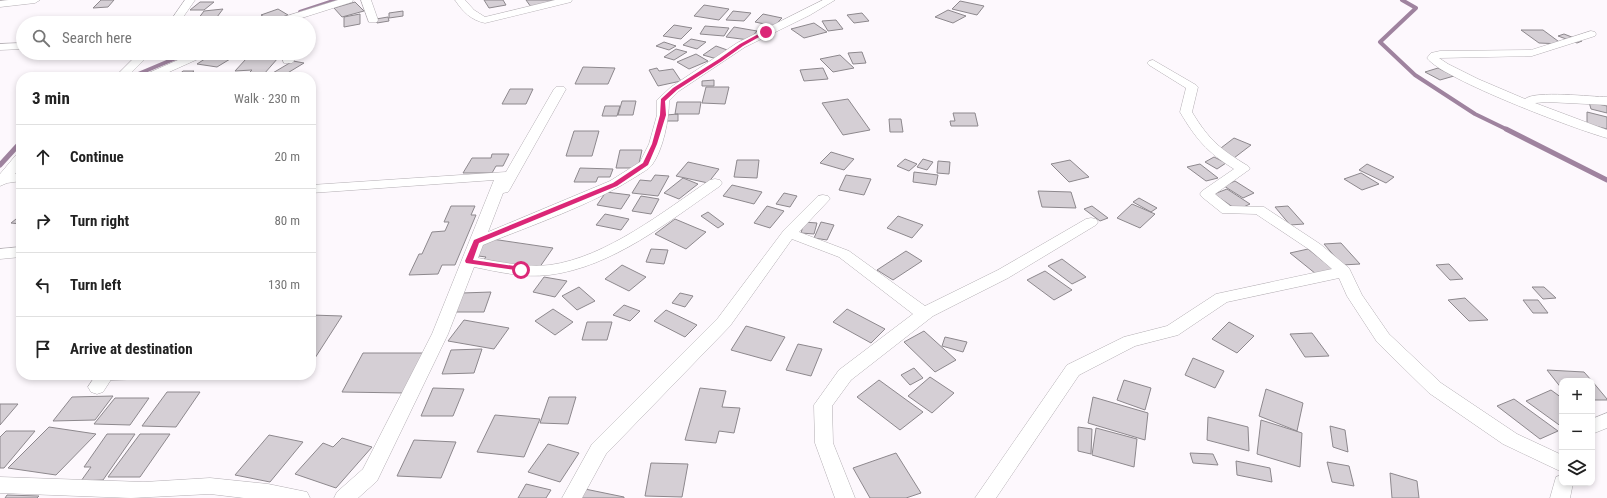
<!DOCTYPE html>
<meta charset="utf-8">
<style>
:root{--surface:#fff;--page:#f2f2f2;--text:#222;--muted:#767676;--line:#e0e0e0}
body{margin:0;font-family:"Roboto Condensed",sans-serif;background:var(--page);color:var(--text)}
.controls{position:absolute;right:12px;bottom:12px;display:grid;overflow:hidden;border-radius:8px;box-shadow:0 2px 6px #0003}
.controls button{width:36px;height:36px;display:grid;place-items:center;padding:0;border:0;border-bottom:1px solid var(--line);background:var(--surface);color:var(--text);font:20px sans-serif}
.stop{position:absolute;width:12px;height:12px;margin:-9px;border:3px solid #db2777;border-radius:50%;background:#fff}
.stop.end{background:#db2777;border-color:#fff;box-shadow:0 1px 4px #0008}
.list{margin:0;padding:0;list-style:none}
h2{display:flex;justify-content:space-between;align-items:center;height:52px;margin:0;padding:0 16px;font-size:17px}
h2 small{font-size:13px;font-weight:400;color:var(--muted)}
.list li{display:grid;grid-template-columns:26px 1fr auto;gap:12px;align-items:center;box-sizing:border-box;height:64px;padding:0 16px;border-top:1px solid var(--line)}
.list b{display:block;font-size:15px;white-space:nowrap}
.list em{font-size:13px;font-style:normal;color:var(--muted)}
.icon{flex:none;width:22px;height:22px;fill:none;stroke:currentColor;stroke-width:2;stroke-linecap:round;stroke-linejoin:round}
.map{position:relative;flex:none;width:1607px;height:498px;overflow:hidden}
.search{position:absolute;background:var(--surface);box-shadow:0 2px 6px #0003;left:16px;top:16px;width:300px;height:44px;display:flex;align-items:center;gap:10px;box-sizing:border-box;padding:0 14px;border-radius:22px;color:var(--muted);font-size:15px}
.panel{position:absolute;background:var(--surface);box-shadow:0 2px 6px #0003;left:16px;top:72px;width:300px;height:308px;border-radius:16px}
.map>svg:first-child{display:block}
</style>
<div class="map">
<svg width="1607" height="498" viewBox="0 0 1607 498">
<rect width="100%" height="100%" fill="#fdf8fd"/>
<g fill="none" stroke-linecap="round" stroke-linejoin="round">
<path stroke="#9f839f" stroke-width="4" d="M1402,0L1416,8L1380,42L1415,75L1475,114L1508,130
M300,12L336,0
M267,23L277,20
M131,77L188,53"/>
<path stroke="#9f839f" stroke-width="5" d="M1506,129L1607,180
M0,165L21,142"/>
</g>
<path fill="#d5cfd5" stroke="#8d888d" d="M101,0H114L108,7L93,8Z
M484,0H503L506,5L489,8Z
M526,0H555L531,7Z
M960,1L984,6L977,15L952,9Z
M200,2H214L204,10H190Z
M355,2L364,11L342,17L334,8Z
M704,5L729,9L719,20L694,16Z
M223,9L217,17L198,19L204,11Z
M278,9L288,15L271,21L261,15Z
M948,10L966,16L953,23L935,17Z
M403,11V16L389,18V13Z
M733,11L751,13L744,21L726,20Z
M862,13L869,21L854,23L847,15Z
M360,14V24L344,27V17Z
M763,14L782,18L774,26L755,22Z
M388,17L389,21L377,23L376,19Z
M165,18L163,23H144L145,21Z
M836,20L843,29L828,31L822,21Z
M814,23L827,32L804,38L791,29Z
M674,25L692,28L681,39L663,36Z
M705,26L729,28L724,36L700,34Z
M734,27L757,31L749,40L726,37Z
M1521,30H1543L1562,44L1539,43Z
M1564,34L1582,41L1577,43L1558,36Z
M691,39L706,42L697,49L683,45Z
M664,42L676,46L669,50L656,46Z
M716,46L730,51L717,59L703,55Z
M676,49L687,52L674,60L664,57Z
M862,52L866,63L853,64L848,53Z
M214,53H217L235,56L217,67L197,64Z
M696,54L708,61L689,69L677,62Z
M840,55L854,68L833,72L820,59Z
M278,58L264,74H248L252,70L235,71L246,59Z
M293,61L304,63L281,77H266Z
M583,67L615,68L608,84H575Z
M657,68L659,71L673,69L681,81L658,86L649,70Z
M823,68L828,79L804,81L800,70Z
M1438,68L1454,76L1440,80L1425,72Z
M183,71H194L187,77H176Z
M714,80V86H702V81Z
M706,87H729L725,104L702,103Z
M510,89H533L526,104H502Z
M848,99L870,130L843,135L822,103Z
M622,101H636L633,115H618Z
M677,102H701L699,114H675Z
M1589,102L1607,106V113L1591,109Z
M605,106H620L617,116H602Z
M1587,112L1607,117V129L1587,124Z
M953,113H975L978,126H951L950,121H955Z
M678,114V121H666V115Z
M889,119H901L903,132H890Z
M574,131H599L592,156H566Z
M1234,138L1251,145L1234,158L1217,151Z
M620,150H642L638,168H616Z
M831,152L854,159L844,170L820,163Z
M492,154H509L503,166H496L492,173H463L472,158H491Z
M1214,157L1226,163L1217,169L1205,162Z
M905,159L917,164L909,171L897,166Z
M923,159L933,162L927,170L917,167Z
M737,160H759L757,178L734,177Z
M1070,160L1089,177L1069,182L1051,164Z
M938,161L950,162L949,174L937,173Z
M688,162L719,169L708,183L676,176Z
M1200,164L1218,178L1206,181L1187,167Z
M1367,164L1394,177L1386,183L1359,170Z
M580,168L613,169L610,177H598L596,182H574Z
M914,172L938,175L936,185L913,182Z
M1361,173L1379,184L1362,190L1344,179Z
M655,175L669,176L658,196L632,193L640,180L651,181Z
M846,175L871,179L864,195L839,190Z
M683,178L698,184L679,199L664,193Z
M1235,181L1254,193L1243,198L1224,186Z
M732,185L762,192L754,204L723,196Z
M1227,189L1250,204L1237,210L1214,194Z
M1038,191L1071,192L1076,208L1042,207Z
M606,192L630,195L621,209L597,205Z
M784,193L797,196L790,207L776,204Z
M641,196L659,199L651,214L632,211Z
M1139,198L1157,208L1151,212L1133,202Z
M1132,204L1155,214L1140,228L1117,218Z
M451,206H475L471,215H476L455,265H442L438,274L409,275L419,254H422L432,232L445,231L449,222H444Z
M767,206L784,211L770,228L754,223Z
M1092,206L1108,218L1100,221L1084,209Z
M1288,206L1304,224L1290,225L1275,207Z
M708,212L724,224L718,228L701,216Z
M605,214L629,219L621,230L596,225Z
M21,215V224L11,223Z
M898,216L923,225L912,238L887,228Z
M675,219L706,232L686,249L655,234Z
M804,222L817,223L814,234L801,233Z
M821,222L834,225L827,240L814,238Z
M485,238L553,248L537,271L482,262L486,257L471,255Z
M1341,243L1360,264L1342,265L1324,244Z
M651,249L668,250L664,264L646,262Z
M1308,249L1333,269L1316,274L1290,253Z
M906,251L922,261L893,280L877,270Z
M1062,259L1086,277L1072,284L1048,266Z
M1449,264L1463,279L1450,280L1436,265Z
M622,265L646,277L629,291L605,279Z
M1045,271L1072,290L1054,300L1027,280Z
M544,277L567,281L555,297L533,292Z
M579,287L595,301L577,310L562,296Z
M1532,287H1544L1556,298L1543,299Z
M491,292L484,312H455L462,293Z
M680,293L693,296L685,307L672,303Z
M1465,298L1488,320L1469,321L1448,300Z
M1523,300H1538L1548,313H1533Z
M624,305L640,311L630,321L613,315Z
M553,309L573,322L555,335L535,321Z
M847,309L885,329L871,343L833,322Z
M666,310L697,325L685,337L654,321Z
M311,315L342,316L315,358H311Z
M464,320L509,328L494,349L448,341Z
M587,322H612L607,340H582Z
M1229,322L1254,336L1237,353L1212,339Z
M746,326L785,337L771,361L731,350Z
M924,331L956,360L935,372L904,342Z
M1312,333L1329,356L1305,357L1290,334Z
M945,337L967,342L963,352L942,346Z
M798,344L822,349L811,376L786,370Z
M482,349L474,373L442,374L451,350Z
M363,353H423L405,393L342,392Z
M1193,358L1224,371L1215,388L1185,375Z
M914,368L923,378L910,385L901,375Z
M1547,370L1584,372L1592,381H1562V389Z
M109,375H153L149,379L105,380Z
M930,377L954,393L932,413L908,396Z
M879,380L923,412L900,430L857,397Z
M1124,380L1151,388L1145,410L1117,400Z
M1592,381L1607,399V400H1592Z
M433,388L464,389L453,416H421Z
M700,388L726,391L722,407L740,408L734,433L719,431L716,443L685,440Z
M1266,389L1303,403L1297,431L1259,416Z
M1551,390L1562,398V427L1526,401Z
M167,392H200L176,427L142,426Z
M113,396L95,420L53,421L72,397Z
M549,397H576L568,424L540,423Z
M1093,397L1148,413L1145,440L1088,423Z
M115,398H149L130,425L94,424Z
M1514,399L1558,431L1540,439L1497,406Z
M0,404H18L0,425Z
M495,415L540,419L524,457L477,452Z
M1208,417L1248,427L1249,451L1207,440Z
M1261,420L1302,433L1300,467L1257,454Z
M1330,426L1345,430L1348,452L1333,447Z
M49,427L96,434L56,475L8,468Z
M1078,427L1092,429L1091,454L1078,451Z
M1096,428L1137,439L1134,467L1092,455Z
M6,431H35L4,468H0V437Z
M107,434H135L103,480L81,481L91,467H84Z
M140,434H170L140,477H108Z
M269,435L303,442L270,482L235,475Z
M342,438L372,447L336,488L295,474L323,443L333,447Z
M414,440L456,442L441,478L397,476Z
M548,444L579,453L560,482L528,472Z
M896,453L921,493L906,498H870L853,468Z
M1190,453L1213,454L1218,465L1193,463Z
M1236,461L1270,468L1272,482L1237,475Z
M1327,462L1349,466L1354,486L1332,482Z
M651,463L688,464L682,497L645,496Z
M1390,473L1417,481L1419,498H1392Z
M526,484L551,490L546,498H518Z
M585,489L624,497V498H581Z
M7,495L39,496L37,498H5Z"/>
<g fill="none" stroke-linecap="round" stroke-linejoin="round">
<g stroke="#b3aeb3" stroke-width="1">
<path id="street" d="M9,0H40L35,3L0,7V1Z
M185,0H195L179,23H169Z
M338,0H353L352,2L286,23H270L271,21Z
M361,0H371L378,20L377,22H369Z
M455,0H465L474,10L485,17L555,0H572L571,2L485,23C471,20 463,12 455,0Z
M823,0H835L810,15L745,47L679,91L669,101C669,120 663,150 652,165C648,170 641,173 637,176C592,205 532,225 483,245L478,258C501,262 526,268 550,265C607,257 664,211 710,180L715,179L720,180L722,183L720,186C669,221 613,267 549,275C524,278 499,272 474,267L448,334L377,481L358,498H334L337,492L363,469L432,334L494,180L311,193V185L506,172L554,89L556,87H564L566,89L510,189L508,192L503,193L488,232L610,181L640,162L649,144L657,115V100L671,87L737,43Z
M1591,31L1595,32L1596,34L1595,36L1532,56L1439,58L1448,64L1478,79L1525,99C1535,90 1592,97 1607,97V105L1547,102L1535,103L1607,130V138C1577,130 1442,79 1427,58L1431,53L1440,51L1531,50Z
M23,43V49L0,50V44Z
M139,53H151L127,77H115Z
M194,53H209L207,55L158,77H142L144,75Z
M280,53H292L294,61L292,63H284Z
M1153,60L1196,85L1198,87L1192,112C1209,140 1220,149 1248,166L1250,169L1215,194L1230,206L1264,207L1320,244L1349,268L1362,295L1389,334L1441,383L1517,434L1562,455V472L1503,444L1429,393L1377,342L1347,296L1339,278L1227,302L1178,335L1135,346L1079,375L996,498H975L1067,365L1124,337L1167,326L1216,294L1332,269L1310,250L1256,214L1222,213L1202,197L1200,194L1202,191L1234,169C1207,152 1196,139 1180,112L1186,88L1149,65L1147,63L1149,61Z
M21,154V166L15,174L21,173V181L7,183L0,186V174L16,155Z
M823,195L828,196L830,199L799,232L849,251L925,306L998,270L1086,219L1091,218L1096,219L1098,222L1096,225L1008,278L933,316L851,380L832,406L833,443L855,498H835L815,443L814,405L839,370L913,314L839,257L792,239L730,326L606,454L582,498H562L592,444L718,318L784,230L818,196Z
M21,247V257L0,259V249Z
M96,375H114L103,392L97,394L91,392L88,387Z
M1607,413V428L1592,434V419Z
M1562,475V483H1573L1570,498H1550L1556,477Z
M0,477L144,482L210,478L268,484L307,492L310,498H244L210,494L131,498L0,493Z"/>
</g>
<use href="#street" fill="#fff" fill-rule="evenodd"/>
</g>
<path fill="#db2777" d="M764,31L768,32L743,46L722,61L677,90L665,101L666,115L657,144L648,165L617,186L479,243L473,260L521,267L524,270L523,271L466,263L465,261L474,240L613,183L643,163L652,144L660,115L661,99L673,88L719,59L740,44Z"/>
</svg>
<div class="controls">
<button>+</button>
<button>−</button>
<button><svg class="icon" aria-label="layers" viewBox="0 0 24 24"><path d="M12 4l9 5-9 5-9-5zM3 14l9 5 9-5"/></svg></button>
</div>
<div class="stop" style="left:521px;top:270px"></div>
<div class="stop end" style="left:766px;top:32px"></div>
<div class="search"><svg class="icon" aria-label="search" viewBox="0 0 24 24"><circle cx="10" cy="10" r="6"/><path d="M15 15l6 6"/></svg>Search here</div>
<section class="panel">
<h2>3 min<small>Walk · 230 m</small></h2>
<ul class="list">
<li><svg class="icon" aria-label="ahead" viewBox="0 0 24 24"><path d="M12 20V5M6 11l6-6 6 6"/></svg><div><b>Continue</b></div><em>20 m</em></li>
<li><svg class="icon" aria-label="right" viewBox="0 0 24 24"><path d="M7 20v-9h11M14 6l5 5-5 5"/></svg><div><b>Turn right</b></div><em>80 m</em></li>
<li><svg class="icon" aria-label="left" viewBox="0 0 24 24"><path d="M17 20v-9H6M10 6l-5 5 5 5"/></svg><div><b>Turn left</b></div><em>130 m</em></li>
<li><svg class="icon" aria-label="arrive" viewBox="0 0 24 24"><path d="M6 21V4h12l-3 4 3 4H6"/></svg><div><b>Arrive at destination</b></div></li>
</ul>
</section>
</div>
